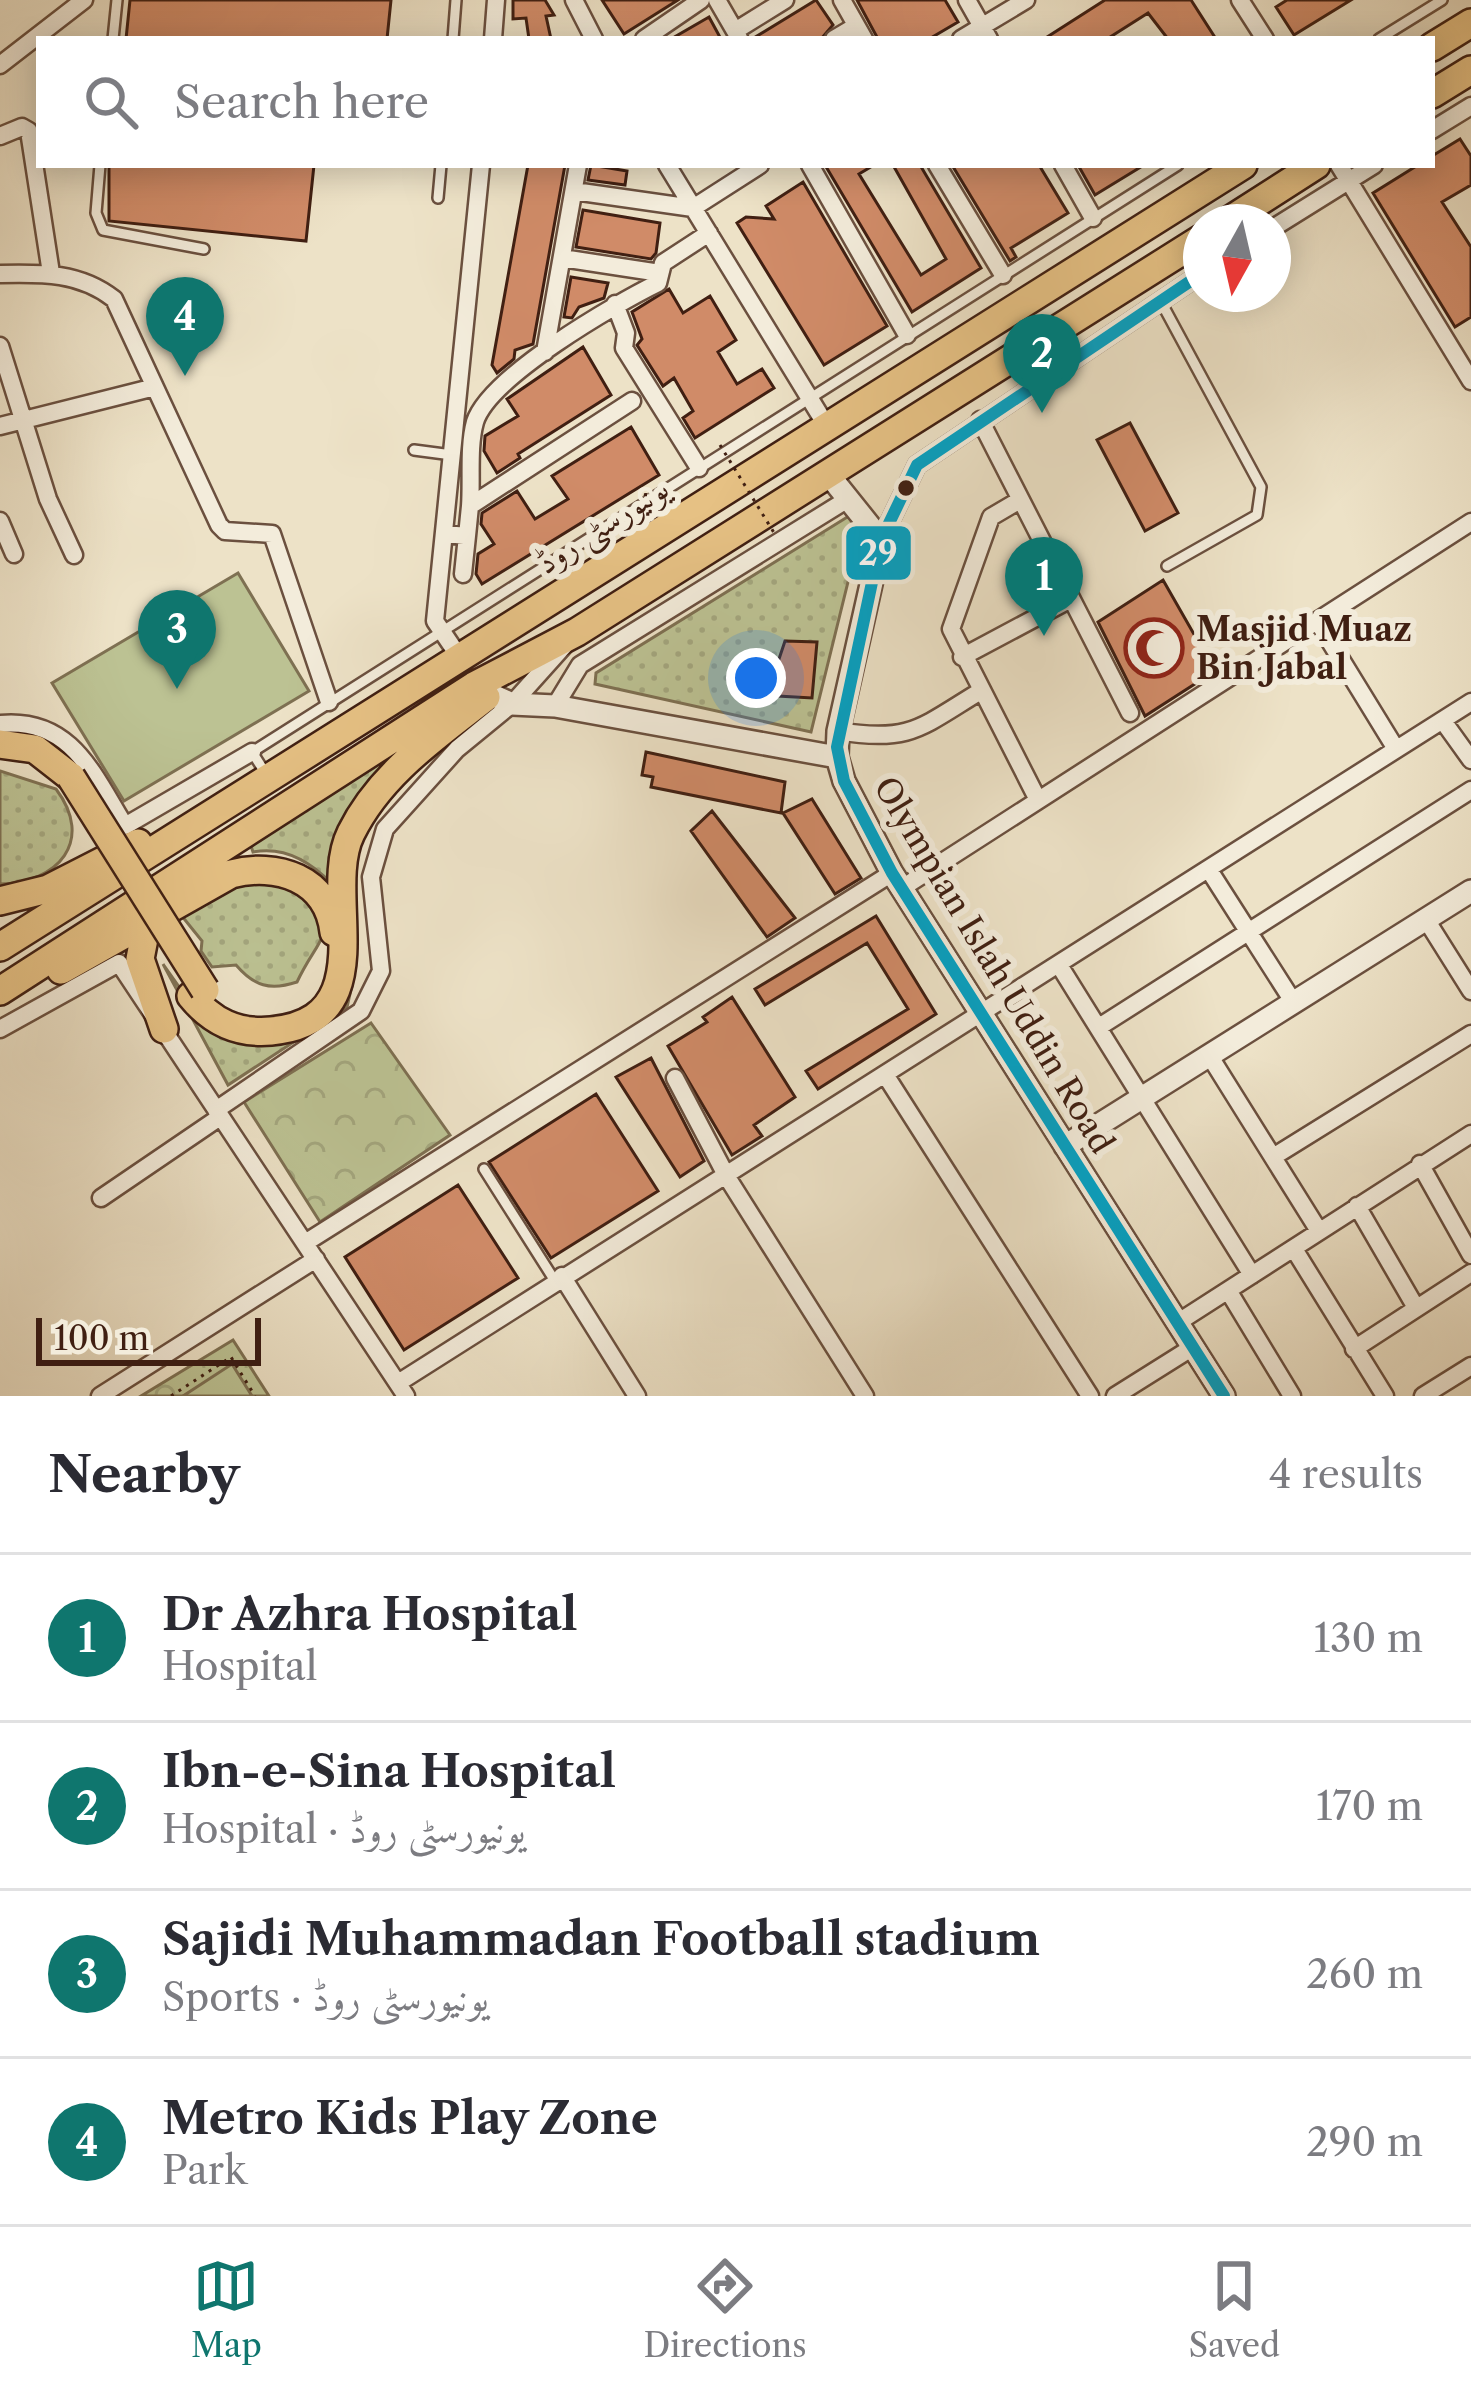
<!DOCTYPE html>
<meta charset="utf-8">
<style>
:root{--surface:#fff;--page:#f2f2f3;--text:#2b2b33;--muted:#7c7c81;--line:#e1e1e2;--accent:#0f766e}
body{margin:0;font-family:"Libre Caslon Text",Amiri,serif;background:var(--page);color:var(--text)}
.compass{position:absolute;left:1183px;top:204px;width:108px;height:108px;border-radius:50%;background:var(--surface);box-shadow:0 6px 30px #0003;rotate:188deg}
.scale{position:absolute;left:36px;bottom:30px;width:225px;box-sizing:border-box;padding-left:12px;border:6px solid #401f12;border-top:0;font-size:33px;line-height:42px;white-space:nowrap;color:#401f12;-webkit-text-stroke:9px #f3ecdb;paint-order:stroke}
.you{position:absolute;left:756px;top:678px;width:42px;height:42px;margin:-30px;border:9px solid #fff;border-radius:50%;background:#1a73e8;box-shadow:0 0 0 18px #1a73e833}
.badge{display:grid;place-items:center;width:78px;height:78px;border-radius:50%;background:var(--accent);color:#fff;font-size:39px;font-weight:700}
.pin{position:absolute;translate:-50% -99px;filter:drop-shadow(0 3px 6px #0008)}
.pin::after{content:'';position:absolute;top:63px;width:42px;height:36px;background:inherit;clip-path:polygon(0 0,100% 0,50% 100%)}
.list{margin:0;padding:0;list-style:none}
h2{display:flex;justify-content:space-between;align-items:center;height:156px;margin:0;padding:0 48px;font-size:51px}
h2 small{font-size:39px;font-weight:400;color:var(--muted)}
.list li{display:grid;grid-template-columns:78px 1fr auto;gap:36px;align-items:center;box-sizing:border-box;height:168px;padding:0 48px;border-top:3px solid var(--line)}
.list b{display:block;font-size:45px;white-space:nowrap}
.list p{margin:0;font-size:39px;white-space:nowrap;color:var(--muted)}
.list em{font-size:39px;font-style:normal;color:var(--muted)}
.icon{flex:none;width:66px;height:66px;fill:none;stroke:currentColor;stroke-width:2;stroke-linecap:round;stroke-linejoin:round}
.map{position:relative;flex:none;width:1471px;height:1396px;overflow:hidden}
.search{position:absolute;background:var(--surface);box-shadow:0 6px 30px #0003;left:36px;right:36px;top:36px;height:132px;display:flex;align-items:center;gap:30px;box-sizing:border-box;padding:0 42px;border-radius:0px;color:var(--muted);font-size:45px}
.sheet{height:828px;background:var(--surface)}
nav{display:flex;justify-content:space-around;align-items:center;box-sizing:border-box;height:168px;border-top:3px solid var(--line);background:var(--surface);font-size:33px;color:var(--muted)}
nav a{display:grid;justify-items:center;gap:6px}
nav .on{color:var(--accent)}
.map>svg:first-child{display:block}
</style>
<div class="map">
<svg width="1471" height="1396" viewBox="0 0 1471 1396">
<defs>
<pattern id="grass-dots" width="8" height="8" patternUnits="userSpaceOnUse" patternTransform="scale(3)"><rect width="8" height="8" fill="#bcc293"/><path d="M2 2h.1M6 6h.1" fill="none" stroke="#a3a67e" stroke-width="1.8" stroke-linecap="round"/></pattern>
<pattern id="forest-crowns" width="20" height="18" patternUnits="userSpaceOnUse" patternTransform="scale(3)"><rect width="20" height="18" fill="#bcc293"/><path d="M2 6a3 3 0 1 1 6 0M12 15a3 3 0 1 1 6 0" fill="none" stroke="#a3a67e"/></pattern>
</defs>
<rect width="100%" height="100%" fill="#ede2c7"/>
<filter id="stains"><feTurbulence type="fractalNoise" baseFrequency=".00167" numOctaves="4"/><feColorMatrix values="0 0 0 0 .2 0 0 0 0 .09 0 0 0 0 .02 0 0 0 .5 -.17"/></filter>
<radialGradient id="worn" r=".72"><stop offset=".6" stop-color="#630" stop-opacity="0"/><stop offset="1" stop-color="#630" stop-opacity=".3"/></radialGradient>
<path fill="url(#grass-dots)" stroke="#7e7052" stroke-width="3" d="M857,511L863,521L811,732L595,684L596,673Z
M416,733L332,884C311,862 284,846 253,852L250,843Z
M0,771L56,789C95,841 58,883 0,884Z
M239,879L297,885C339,943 322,929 297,982C270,991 254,986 236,965L212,967L201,951L202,941L177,910Z
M163,964L194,1008L226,1032L343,998L353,981L347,1007L228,1085Z"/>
<path fill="url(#forest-crowns)" stroke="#7e7052" stroke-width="3" d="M371,1023L450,1135L320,1222L244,1102Z
M233,1340L269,1396H141Z"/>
<path fill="#bcc293" stroke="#7e7052" stroke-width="3" d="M238,573L309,691L124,801L52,683Z
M232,1364L252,1396H183Z"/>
<path fill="#d08b68" stroke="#401f12" stroke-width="3" d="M130,0H391L387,39H126Z
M513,0H545L554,15L546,16L551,39H529L526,18L513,19Z
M602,0H678L624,34Z
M816,0L833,25L821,39H752Z
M857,0H945L958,22L929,39H878Z
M1105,0H1191L1216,39H1168L1148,13L1107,39H1044Z
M1287,0H1351L1294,35L1276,7Z
M709,17L721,39H671Z
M1460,139L1471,156V185L1442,202L1471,247V317L1455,327L1373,193L1418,165H1432V156Z
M109,165H314L306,241L109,221Z
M528,165H565L533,344L515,350L514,359L497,373L492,365Z
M591,165L627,171L625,185L588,180Z
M825,165H874L859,174L921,275L946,259L893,165H920L981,268L912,312Z
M952,165H1039L1068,213L1011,248L1016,257L1010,261Z
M1078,165H1144L1095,195Z
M803,182L887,326L824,365L737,223L746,217L774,219L766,206Z
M583,210L660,223L656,253L651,259L576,247Z
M571,277L608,283L604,298L579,307L572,318L564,317Z
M669,289L683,313L710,296L736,340L718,352L737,384L762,369L774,388L695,438L683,418L693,411L674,378L663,386L637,345L642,339L632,312Z
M583,347L611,395L518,454L520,458L497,473L484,451L485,436L518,416L507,399Z
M1130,423L1178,513L1145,531L1097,440Z
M631,427L659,475L482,584L476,574L478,554L494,544L481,524L482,513L517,491L535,519L568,499L552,476Z
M1163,580L1215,671L1145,716L1098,622Z
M785,641L817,642L812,698L778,696L781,676L773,677Z
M646,752L785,782L781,813L651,787L653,777L642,775Z
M812,799L861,878L835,894L783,813Z
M712,811L795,918L767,937L691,831Z
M876,916L936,1014L818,1089L806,1071L908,1009L867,943L765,1005L755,989Z
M732,997L795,1097L754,1125L762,1136L732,1155L668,1046L707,1022L703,1017Z
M651,1058L704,1161L680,1177L616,1077Z
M596,1094L658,1191L551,1258L489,1162Z
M458,1185L518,1278L404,1350L345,1257Z"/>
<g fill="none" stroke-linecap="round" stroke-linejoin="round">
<g stroke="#6b503f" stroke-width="14">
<path id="service" d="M113,39L117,0
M453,39L456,0
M1379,39L1442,0
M100,165L96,213L103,230L204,249
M438,198L441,165
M1160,300L1261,487L1257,515L1167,566
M414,450L452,455
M266,774L252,752L1178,165
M484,1169L555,1281"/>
</g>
<g stroke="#6b503f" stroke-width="21">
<path id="minor" d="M574,0L594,39
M717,0L739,38
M842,0L864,39
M967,0L989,39
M1240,0L1265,39
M735,31L785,0
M493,39L496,0
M644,39L701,0
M834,39L856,26
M961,39L1026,0
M0,65L84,0
M1432,130L1471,106
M0,136L22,127L29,131L51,273
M667,165L826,425
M810,165L907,335
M937,165L1003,275
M1063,165L1093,218
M1339,165L1471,381
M574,191L693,208L760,165
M1273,228L1374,165
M562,258L660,273
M0,274C42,273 80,272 114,299L219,525L225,531L272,534L329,702
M615,304L626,333L624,348L699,468
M0,346L48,499L74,555
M545,352L578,165
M980,420L1130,713
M0,426L155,387
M1020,500L991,517L951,629L1038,800
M470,506C472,480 468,447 475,422C489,377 615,304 658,283L663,263L709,233
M0,521L14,554
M445,534L467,536L470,506L632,401
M881,540L917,465L1201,274
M463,574L467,536
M1318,622L1396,749
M962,657L1069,600
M460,658L435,621L481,165
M555,706L580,665L848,499
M1443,721L1471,760
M0,724C71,717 93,774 125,826L252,752
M838,731C909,743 920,728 979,692
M1209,870L1294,1003
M902,888L1471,522
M1427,921L1471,991
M1059,965L1252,1275
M1099,1027L1471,790
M0,1029L119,963L406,1396
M1209,1055L1319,1231
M886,1076L1090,1396
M675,1078L727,1177L865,1396
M216,1110L361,1011L381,971L371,877L385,829L457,749L512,704L564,646
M1273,1157L1471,1034
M1420,1164L1471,1255
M101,1198L220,1117
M1357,1206L1415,1306
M305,1243L892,873
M1294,1249L1385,1396
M562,1276L637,1396
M1229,1292L1292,1396
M1177,1323L1471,1134
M1354,1349L1471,1273
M398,1383L1471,702
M100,1396L316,1259
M1115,1396L1193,1347
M1423,1396L1471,1366"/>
</g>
<g stroke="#6b503f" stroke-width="26">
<path id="tertiary" d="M829,475L881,540L838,731L837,757L844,781L892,873L1224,1396
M475,687L512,704L555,706L837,757
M1065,1146L1471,891"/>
</g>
<g stroke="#401f12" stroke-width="32">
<path id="primary" d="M1432,47L1471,23
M1432,94L1471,70
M1227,222L1316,165
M0,744L35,749L71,777
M0,901L48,889L138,843
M147,923L140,959L164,1029
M0,947L1243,165
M61,970L231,874C276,862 328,878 334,932
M0,991L474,686L577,632L1201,239
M191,996C212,1022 237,1034 271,1031C387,1020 320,895 351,833C380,774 435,737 486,697"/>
</g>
<path stroke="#401f12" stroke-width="3" stroke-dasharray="3 6" stroke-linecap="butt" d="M171,1396L231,1357L255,1396"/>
<use href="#service" stroke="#f3ecdb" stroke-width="9"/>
<use href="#minor" stroke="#f3ecdb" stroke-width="16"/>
<use href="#tertiary" stroke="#f3ecdb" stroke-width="21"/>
<use href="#primary" stroke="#e6c184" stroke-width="27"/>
<g stroke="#401f12" stroke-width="32" stroke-linecap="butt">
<path id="primary-bridge" d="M71,777L205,990"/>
</g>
<path stroke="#401f12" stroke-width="3" stroke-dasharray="3 6" stroke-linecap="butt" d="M720,445L776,536"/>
<use href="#primary-bridge" stroke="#e6c184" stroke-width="27"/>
<g stroke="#f3ecdb" stroke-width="21">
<path id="bus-1" d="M1201,274L917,465L881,540L837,747L844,781L892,873L1224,1396"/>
</g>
<use href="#bus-1" stroke="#03a2c5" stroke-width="12"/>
</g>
<defs>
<g id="mosque-ring" transform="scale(3)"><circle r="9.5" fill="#f3ecdb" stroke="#8f2418" stroke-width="1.5"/><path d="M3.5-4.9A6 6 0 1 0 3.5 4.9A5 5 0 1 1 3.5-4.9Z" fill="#8f2418"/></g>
</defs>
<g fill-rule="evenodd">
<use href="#mosque-ring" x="1154" y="648"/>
</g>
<circle fill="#401f12" stroke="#f3ecdb" stroke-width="4.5" cx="906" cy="488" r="10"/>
<g text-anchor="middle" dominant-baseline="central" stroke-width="12" stroke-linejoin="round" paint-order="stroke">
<g font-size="33" fill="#401f12" stroke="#f3ecdb">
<text transform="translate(602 525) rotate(-33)">یونیورسٹی روڈ</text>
<text transform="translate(994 965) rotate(59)">Olympian Islah Uddin Road</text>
</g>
<g font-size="33" font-weight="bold" fill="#401f12" stroke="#f3ecdb" text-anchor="start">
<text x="1196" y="629">Masjid Muaz<tspan x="1196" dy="38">Bin Jabal</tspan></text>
</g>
</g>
<rect stroke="#f3ecdb" stroke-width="4.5" x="844" y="524" width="69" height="58" rx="12" fill="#03a2c5"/>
<g font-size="33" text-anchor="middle" font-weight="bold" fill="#fff">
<text x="878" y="565">29</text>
</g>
<rect width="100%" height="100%" filter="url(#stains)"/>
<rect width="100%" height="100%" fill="url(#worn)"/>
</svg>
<svg class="compass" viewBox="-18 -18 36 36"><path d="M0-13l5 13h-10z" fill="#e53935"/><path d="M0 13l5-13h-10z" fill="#7c7c81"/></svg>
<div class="scale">100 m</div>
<div class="you"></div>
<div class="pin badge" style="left:1044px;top:636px">1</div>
<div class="pin badge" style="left:1042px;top:413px">2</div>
<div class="pin badge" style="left:177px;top:689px">3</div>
<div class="pin badge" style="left:185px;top:376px">4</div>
<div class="search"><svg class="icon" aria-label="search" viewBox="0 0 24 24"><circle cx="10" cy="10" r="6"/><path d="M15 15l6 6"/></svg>Search here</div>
</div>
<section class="sheet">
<h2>Nearby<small>4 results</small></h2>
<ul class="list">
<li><span class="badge">1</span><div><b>Dr Azhra Hospital</b><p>Hospital</p></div><em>130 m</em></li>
<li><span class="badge">2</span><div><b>Ibn-e-Sina Hospital</b><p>Hospital · یونیورسٹی روڈ</p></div><em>170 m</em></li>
<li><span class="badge">3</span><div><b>Sajidi Muhammadan Football stadium</b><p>Sports · یونیورسٹی روڈ</p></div><em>260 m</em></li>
<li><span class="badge">4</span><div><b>Metro Kids Play Zone</b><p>Park</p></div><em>290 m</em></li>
</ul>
</section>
<nav>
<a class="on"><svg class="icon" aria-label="map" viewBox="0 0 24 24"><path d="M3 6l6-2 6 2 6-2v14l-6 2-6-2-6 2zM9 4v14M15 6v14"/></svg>Map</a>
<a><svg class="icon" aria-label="directions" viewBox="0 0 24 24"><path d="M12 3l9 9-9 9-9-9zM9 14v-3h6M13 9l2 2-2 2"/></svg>Directions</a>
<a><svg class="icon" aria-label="saved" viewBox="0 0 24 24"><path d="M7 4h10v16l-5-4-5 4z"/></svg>Saved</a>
</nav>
